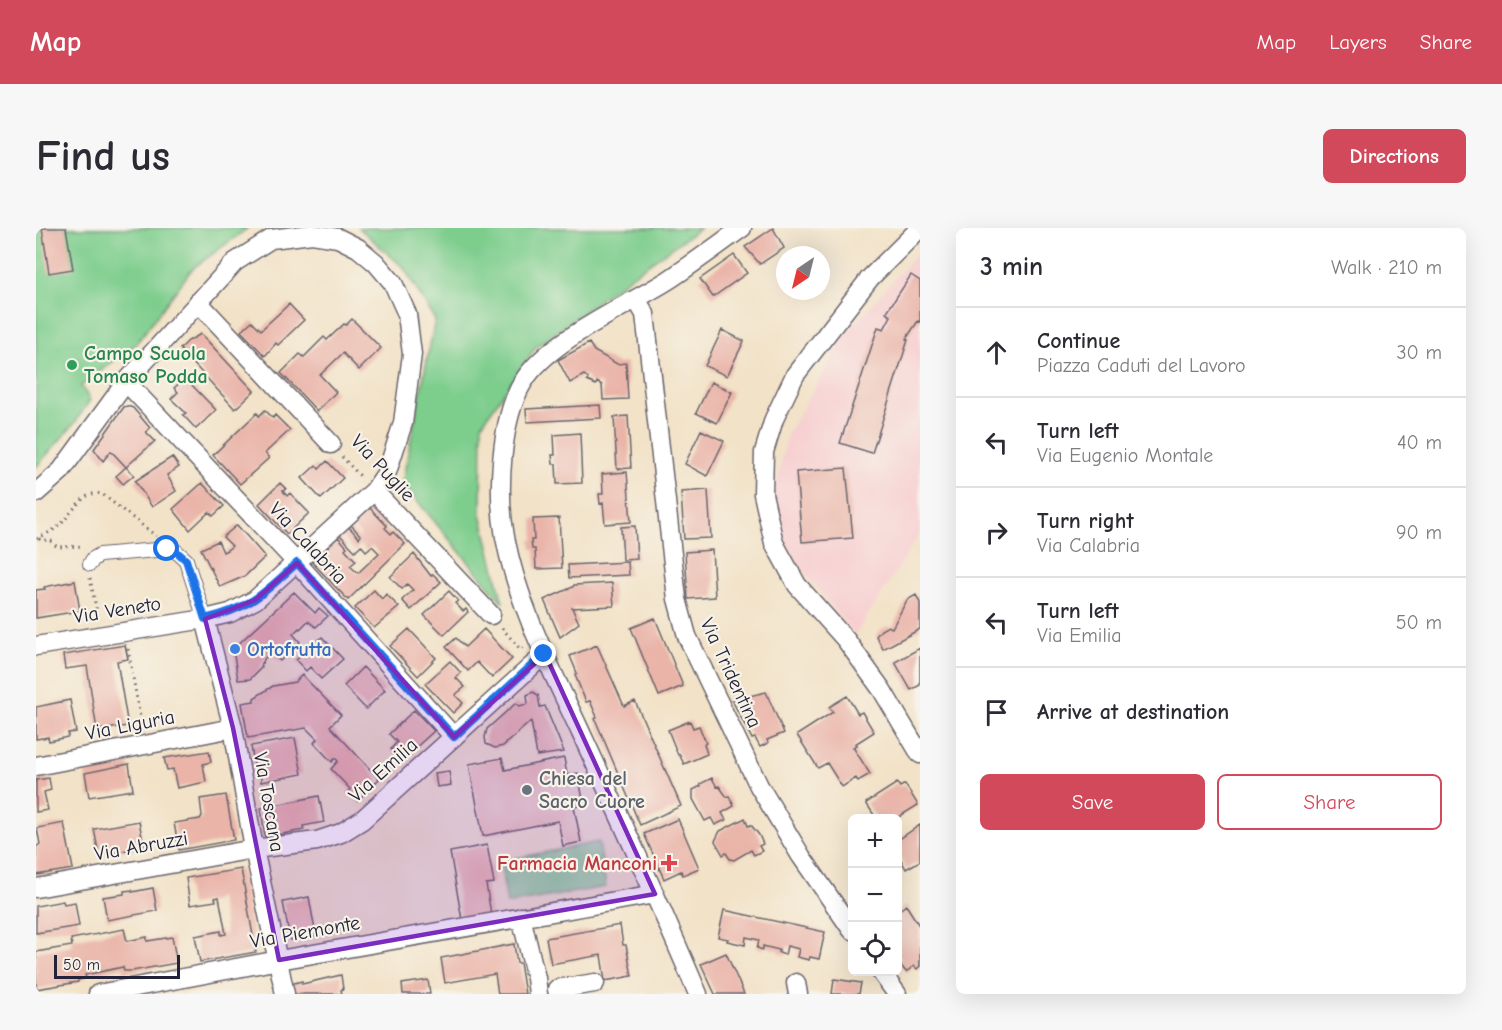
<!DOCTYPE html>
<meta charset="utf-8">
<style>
:root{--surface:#fff;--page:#f7f7f7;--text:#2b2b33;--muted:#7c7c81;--line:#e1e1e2;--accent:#d1495b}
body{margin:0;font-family:"Comic Neue",sans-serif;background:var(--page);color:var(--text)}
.controls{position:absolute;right:18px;bottom:18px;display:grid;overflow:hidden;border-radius:9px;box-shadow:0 6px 24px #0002}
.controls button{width:54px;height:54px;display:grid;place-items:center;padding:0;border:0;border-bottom:2px solid var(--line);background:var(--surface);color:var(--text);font:30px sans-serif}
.compass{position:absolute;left:740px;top:18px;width:54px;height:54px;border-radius:50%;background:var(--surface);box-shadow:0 6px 24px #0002;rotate:215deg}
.scale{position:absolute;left:18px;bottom:15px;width:126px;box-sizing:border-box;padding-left:6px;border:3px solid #22223b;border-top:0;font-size:16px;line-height:21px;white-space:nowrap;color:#22223b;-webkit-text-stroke:4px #f7f3e8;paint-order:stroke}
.stop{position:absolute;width:18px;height:18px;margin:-14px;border:4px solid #1a73e8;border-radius:50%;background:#fff}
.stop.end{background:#1a73e8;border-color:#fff;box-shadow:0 2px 6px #0008}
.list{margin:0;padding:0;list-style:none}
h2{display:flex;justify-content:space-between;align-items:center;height:78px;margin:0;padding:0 24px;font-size:26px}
h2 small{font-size:20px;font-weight:400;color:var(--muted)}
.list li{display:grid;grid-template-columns:39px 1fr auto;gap:18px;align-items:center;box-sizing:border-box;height:90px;padding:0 24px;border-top:2px solid var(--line)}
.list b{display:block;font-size:22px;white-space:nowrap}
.list p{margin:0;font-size:20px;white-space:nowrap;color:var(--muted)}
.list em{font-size:20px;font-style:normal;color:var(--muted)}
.actions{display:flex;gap:12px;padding:18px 24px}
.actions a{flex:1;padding:14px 0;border:2px solid var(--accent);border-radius:9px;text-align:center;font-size:21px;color:var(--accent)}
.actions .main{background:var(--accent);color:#fff}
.icon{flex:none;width:33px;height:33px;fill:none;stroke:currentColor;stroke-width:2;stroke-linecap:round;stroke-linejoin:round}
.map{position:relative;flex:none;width:884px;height:766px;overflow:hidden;border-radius:9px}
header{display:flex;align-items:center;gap:36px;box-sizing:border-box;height:84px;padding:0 30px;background:var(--accent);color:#fff}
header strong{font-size:28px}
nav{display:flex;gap:33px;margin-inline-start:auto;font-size:21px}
.intro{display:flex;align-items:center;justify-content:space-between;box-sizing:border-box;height:144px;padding:0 36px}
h1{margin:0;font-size:42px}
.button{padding:15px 27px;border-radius:9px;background:var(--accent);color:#fff;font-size:21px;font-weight:700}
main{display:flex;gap:36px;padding:0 36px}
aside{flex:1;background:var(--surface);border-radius:9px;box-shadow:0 6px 24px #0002}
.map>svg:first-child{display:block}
</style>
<header>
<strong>Map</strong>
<nav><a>Map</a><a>Layers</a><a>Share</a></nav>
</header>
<div class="intro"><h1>Find us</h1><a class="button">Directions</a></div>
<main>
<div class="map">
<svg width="884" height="766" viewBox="0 0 884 766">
<rect width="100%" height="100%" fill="#f7f3e8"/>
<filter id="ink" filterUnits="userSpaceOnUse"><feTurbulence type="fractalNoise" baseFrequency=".0167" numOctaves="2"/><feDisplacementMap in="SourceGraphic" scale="12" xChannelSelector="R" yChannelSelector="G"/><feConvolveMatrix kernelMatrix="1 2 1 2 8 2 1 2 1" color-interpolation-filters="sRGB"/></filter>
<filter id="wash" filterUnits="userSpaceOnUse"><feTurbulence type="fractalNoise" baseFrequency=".008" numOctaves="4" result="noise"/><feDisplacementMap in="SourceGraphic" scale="24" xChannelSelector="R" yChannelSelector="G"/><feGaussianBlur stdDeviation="1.35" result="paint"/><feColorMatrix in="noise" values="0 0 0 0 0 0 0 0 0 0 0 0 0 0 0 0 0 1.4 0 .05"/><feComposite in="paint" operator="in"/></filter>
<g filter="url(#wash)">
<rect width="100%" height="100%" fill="#f2e2c7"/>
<path fill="#f7cfd1" d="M884,22V306L819,407L757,331L736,275L751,207L812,103Z"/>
<path fill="#7dcd8d" stroke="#507864" stroke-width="1.5" d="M0,0H212L156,41L100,116L45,158L54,172L38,196L0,239Z
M323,0H664L601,44L500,119L446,196L445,286L467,375L366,255L399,92L368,40Z
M563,614L570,659L471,676L464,633Z"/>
<g id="blocks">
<path fill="#eab4a9" d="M6,0H30L37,41L13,45Z
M737,0L748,20L724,36L709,19Z
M698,27L711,45L677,69L664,51Z
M875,47L884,53V94L882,93L870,111L872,112L836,225L804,215L842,99L848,101L855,88L850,85Z
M253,76L268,92L242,117L240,115L229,128L205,103L216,93L225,102Z
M316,91L345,120L323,142L307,125L284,147L300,164L281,183L245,145L264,126L268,129L288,109L291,112L308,96L310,97Z
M686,102L708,113L691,148L669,138Z
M165,106L218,163L199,181L144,121L152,113Z
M553,115L558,123L581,136L590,135L592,171L567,172L566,157L561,154L560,157L551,153L552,150L548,147L534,155L522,132Z
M149,150L180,182L160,201L147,187L150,185L135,171L142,164L138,160Z
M675,154L696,164L681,195L660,185Z
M564,177L565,190L491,194L490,181Z
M91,178L97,180L114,200L110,204L119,213L90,239L75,223L67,233L58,221L88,179Z
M229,182L237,190L239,187L254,202L229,225L233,230L204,256L177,227L221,185L223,188Z
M592,188L595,240L581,241L578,189Z
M665,202L688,213L671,248L649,236Z
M544,205L546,255L521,256L520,236H517L516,227H519L518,207Z
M136,229L143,239L131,247L140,263L116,279L99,253Z
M291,233L307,250L285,271L266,250L280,237L283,241Z
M90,239L98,247L87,256L80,248Z
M810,240L817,310L766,314L760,244Z
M591,244L595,294L569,296L567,275L564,276L563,266H567L566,246Z
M166,255L188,278L177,288L173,284L154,302L137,281Z
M244,255L250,261L247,263L251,268L254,265L273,285L251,306L223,276Z
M672,262L675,310L648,311L645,264Z
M333,279L351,298L349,300L355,306L357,304L369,316L312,372L276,334L302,309L311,319L309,321L320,333L314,338L322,345L343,325L336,318L330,323L325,317L319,323L304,307L313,299L323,310L325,308L315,297Z
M523,290L526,340L500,341L499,321H496L495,312H498L497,291Z
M201,297L229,329L209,348L184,359L165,321L182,313L187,324L191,322L196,318L187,309Z
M599,298L601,331L587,332L585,299Z
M676,322L679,369L652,371L649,324Z
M378,326L395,348L397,346L405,354L375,382L366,372L377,362L371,356L366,361L354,349Z
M592,334L593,347L533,350L532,337Z
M39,353L44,383L0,390V362L9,361L8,359Z
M576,355L578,378L536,380L543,395L524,409L508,372L537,359L538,357Z
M338,362L346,371L350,366L363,379L338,400L319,380Z
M413,363L422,373L419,375L427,383L430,381L432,384L408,407L388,387Z
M258,364L279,385L283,380L292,388L280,399L272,393L264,401L263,400L257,406L264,414L244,433L235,425L229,430L225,437L226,439L214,451L202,452L197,421Z
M880,367L884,375V401L847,421L840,408L845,402L852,398L856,400L871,372Z
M619,390L647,458L623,468L595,400Z
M373,401L400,430L382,448L354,418Z
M448,401L476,431L456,450L441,434L432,443L410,419L420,410L429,419Z
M286,409L307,431L285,451L274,439L270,443L260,432Z
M89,417L92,431L81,433L92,498L61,502L51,438L29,441L27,427Z
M561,417L588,478L599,473L645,578L604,597L559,491L561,489L554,473L550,474L539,447L541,445L534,428Z
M884,420V457L875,462L859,434Z
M414,433L425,445L420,450L429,459L419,467L427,475L417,485L389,456Z
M327,439L349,462L330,481L308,458Z
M266,447L305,487L294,498L343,551L321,573L312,564L314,561L295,541L302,533L299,530L296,534L278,515L281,511L270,500L212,510L206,475L218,473V470L237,458L259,454Z
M497,464L502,467L504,479L509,478L528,524L501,528L495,493L467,518L459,520L450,516L449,509L451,501L480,475L483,478L492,476L491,467Z
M730,464L748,505L731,512L732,515L724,519L719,510L716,511L696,472Z
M811,468L822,486L826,484L838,504L819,516L821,517L817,519L834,546L822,553L820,550L806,559L791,535L782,540L761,507L797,484L793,479Z
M34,472L40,504L32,505V509L13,513L12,509L0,511V479Z
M378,482L398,503L366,532L355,521L361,514L353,506Z
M654,493L657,500L663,498L670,515L668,516L671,526L648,536L643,526L642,527L632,502Z
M259,510L266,546L225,554V549H220L215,518Z
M173,523L175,534L167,536L170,554L141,560L137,541L131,542L128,530Z
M466,530L469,542L528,530L531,547L542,545L548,577L538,579L545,614L527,618L522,593L447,608L433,536Z
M93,536L97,562L53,569L49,545Z
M413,543L415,557L401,559L399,545Z
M13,550L15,562L8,564L12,582L0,584V552Z
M676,550L681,559L683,558L691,569L693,568L698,578L686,585L690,592L679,597L675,590L669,593L657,571V562L665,558L664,556Z
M861,555L864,559L869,556L882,577L861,590H840L830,575Z
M190,567L198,612L143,622L138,595L164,591L166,588L164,571Z
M283,568L288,594L267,598L268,602L229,609L225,580Z
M709,590L712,598L715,597L723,607L727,616L723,618L726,623L718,627L715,622L698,632L694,631L690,625L687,627L679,613L684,603Z
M642,591L663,640L647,647L645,643L628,651L608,606Z
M103,593L108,619L63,627L58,601Z
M28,595L37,641L0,647V619L4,616L1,600Z
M884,597V633L870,641L862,626V612Z
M451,617L458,655L450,656L455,686L426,692L414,624Z
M205,641L220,724L164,734L159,708L185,703V707L190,706L183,669L179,670L180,673L154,677L150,650Z
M117,660L121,683L71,692L67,669L88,666V663L96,662V664Z
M273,669L280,708L254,712L247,674Z
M27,673L28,676L39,674L43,698L0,705V678Z
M870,677L884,699V738L881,741L878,738L870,744L862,734L865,731L862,726V683Z
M688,682L789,704L783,731L774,729L773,732L761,729L763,721L751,718L749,727L743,725V722L727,718V722L721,720L723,712L710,709L709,717L691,713L692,711L682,709Z
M584,697L587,717H590L596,748L569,753L565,727L515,736L510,710Z
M88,701L91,713L111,709V713L136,709L141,735L96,743H88L87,739L49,747L50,750L42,752V754L0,761V724L36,718L35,711Z
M478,716L481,735H484L489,766H462L459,746L409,755L405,730Z
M690,725L708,766H679L665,736Z
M305,747L307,761L305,762L306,766H255L254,756L266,753V756Z
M798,751L825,755L823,766H796Z
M392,752L394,766H367L366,756Z"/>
</g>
</g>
<g filter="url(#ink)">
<use href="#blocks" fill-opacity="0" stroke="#6b656c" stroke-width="1.5"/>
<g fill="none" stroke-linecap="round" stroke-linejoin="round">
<g stroke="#6b656c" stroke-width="16">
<path id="pedestrian" d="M54,336L57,331L64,327L131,321L141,324L150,332L169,391"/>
</g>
<g stroke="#6b656c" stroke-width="21">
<path id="minor" d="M884,0L834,50L759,147L738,191L728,224L727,266L738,315L761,357L810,412L846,462L884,526
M600,71L609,86L641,371L651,408L723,558L765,628L816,702
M162,74L295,216
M90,154L261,335L418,509
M338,263L455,387
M0,265L25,243L90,154L199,34L235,11L276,6L302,10L322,20L340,35L357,55L371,86L376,126L367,195L351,244L338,263L219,372L194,385L169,391L0,418
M169,391L197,500L218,621L249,766
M0,538L197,500
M0,660L218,621L281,613L305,605L326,592L509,426
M485,689L500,750L502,766
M845,744L861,766
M760,755L762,766
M62,766L243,732L619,666
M522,766L521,761L559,755
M662,766C625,679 586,593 546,507C517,444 482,379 469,309C461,266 464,192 487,154C512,112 592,78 634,51C658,35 682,17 706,0"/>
</g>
<path stroke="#6b656c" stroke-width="3" stroke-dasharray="1.5 4.5" stroke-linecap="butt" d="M306,229L326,250
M1,311C8,307 16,303 22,299C35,288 46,261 66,266L120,308
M3,311L15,313L21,319L48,318
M54,350L62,390
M466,400L484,421L488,419
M92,421L106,500"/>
<use href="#pedestrian" stroke="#fff" stroke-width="14"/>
<use href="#minor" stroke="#fff" stroke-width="18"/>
</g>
</g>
<g fill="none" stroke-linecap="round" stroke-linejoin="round" filter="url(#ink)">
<path stroke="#1a73e8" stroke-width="8" d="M131,321L141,324L150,332L169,391C215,380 227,366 261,335L418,509L508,426"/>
</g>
<path fill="#7b2cbf" fill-opacity="0.2" stroke="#7b2cbf" stroke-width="4.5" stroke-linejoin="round" d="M261,335L418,509L509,426L619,666L243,732L197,500L169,391L219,372Z"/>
<circle fill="#2e9e5b" stroke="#f7f3e8" stroke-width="2" cx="36" cy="137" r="6"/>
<circle fill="#3f7fe0" stroke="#f7f3e8" stroke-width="2" cx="199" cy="421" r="6"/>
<circle fill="#6b7280" stroke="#f7f3e8" stroke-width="2" cx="491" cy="562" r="6"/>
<path fill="#e0444e" stroke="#f7f3e8" stroke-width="2" d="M630 626h6v6h6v6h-6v6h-6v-6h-6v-6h6z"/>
<g text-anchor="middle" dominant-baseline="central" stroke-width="4.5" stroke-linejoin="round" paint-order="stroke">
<g font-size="20" font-weight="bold" fill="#27864d" stroke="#f7f3e8" text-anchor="start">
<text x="48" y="125">Campo Scuola<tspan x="48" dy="23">Tomaso Podda</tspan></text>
</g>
<g font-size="20" fill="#22223b" stroke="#f7f3e8">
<text transform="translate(347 240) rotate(47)">Via Puglie</text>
<text transform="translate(272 315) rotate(47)">Via Calabria</text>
<text transform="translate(81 382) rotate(-9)">Via Veneto</text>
<text transform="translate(695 445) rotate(65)">Via Tridentina</text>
<text transform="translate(94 497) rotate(-11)">Via Liguria</text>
<text transform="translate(347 542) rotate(-42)">Via Emilia</text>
<text transform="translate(233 574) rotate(80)">Via Toscana</text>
<text transform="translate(105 618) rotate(-10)">Via Abruzzi</text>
<text transform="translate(269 704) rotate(-10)">Via Piemonte</text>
</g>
<g font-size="20" font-weight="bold" fill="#366cbe" stroke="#f7f3e8" text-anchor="start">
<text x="211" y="421">Ortofrutta</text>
</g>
<g font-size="20" font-weight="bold" fill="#5b616d" stroke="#f7f3e8" text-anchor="start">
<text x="503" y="550">Chiesa del<tspan x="503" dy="23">Sacro Cuore</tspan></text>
</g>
<g font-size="20" font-weight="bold" fill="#be3a42" stroke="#f7f3e8" text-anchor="end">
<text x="621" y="635">Farmacia Manconi</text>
</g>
</g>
</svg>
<div class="controls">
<button>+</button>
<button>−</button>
<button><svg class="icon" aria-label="locate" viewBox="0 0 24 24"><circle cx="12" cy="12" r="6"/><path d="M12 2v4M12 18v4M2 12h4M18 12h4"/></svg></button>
</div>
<svg class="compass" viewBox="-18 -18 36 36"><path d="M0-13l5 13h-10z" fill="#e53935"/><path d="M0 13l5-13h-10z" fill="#7c7c81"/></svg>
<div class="scale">50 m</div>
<div class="stop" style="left:131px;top:321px"></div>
<div class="stop end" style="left:508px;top:426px"></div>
</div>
<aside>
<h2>3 min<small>Walk · 210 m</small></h2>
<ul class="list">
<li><svg class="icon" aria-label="ahead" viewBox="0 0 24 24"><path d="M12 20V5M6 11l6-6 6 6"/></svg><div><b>Continue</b><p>Piazza Caduti del Lavoro</p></div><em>30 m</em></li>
<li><svg class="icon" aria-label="left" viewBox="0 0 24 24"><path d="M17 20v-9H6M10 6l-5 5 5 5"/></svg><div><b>Turn left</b><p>Via Eugenio Montale</p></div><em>40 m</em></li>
<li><svg class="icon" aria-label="right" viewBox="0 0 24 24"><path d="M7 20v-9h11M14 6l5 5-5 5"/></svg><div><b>Turn right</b><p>Via Calabria</p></div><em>90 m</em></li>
<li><svg class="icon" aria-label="left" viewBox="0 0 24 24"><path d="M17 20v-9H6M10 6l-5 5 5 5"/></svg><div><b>Turn left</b><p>Via Emilia</p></div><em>50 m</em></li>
<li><svg class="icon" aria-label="arrive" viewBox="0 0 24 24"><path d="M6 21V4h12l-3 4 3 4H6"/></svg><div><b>Arrive at destination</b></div></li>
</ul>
<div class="actions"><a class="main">Save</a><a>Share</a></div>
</aside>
</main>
